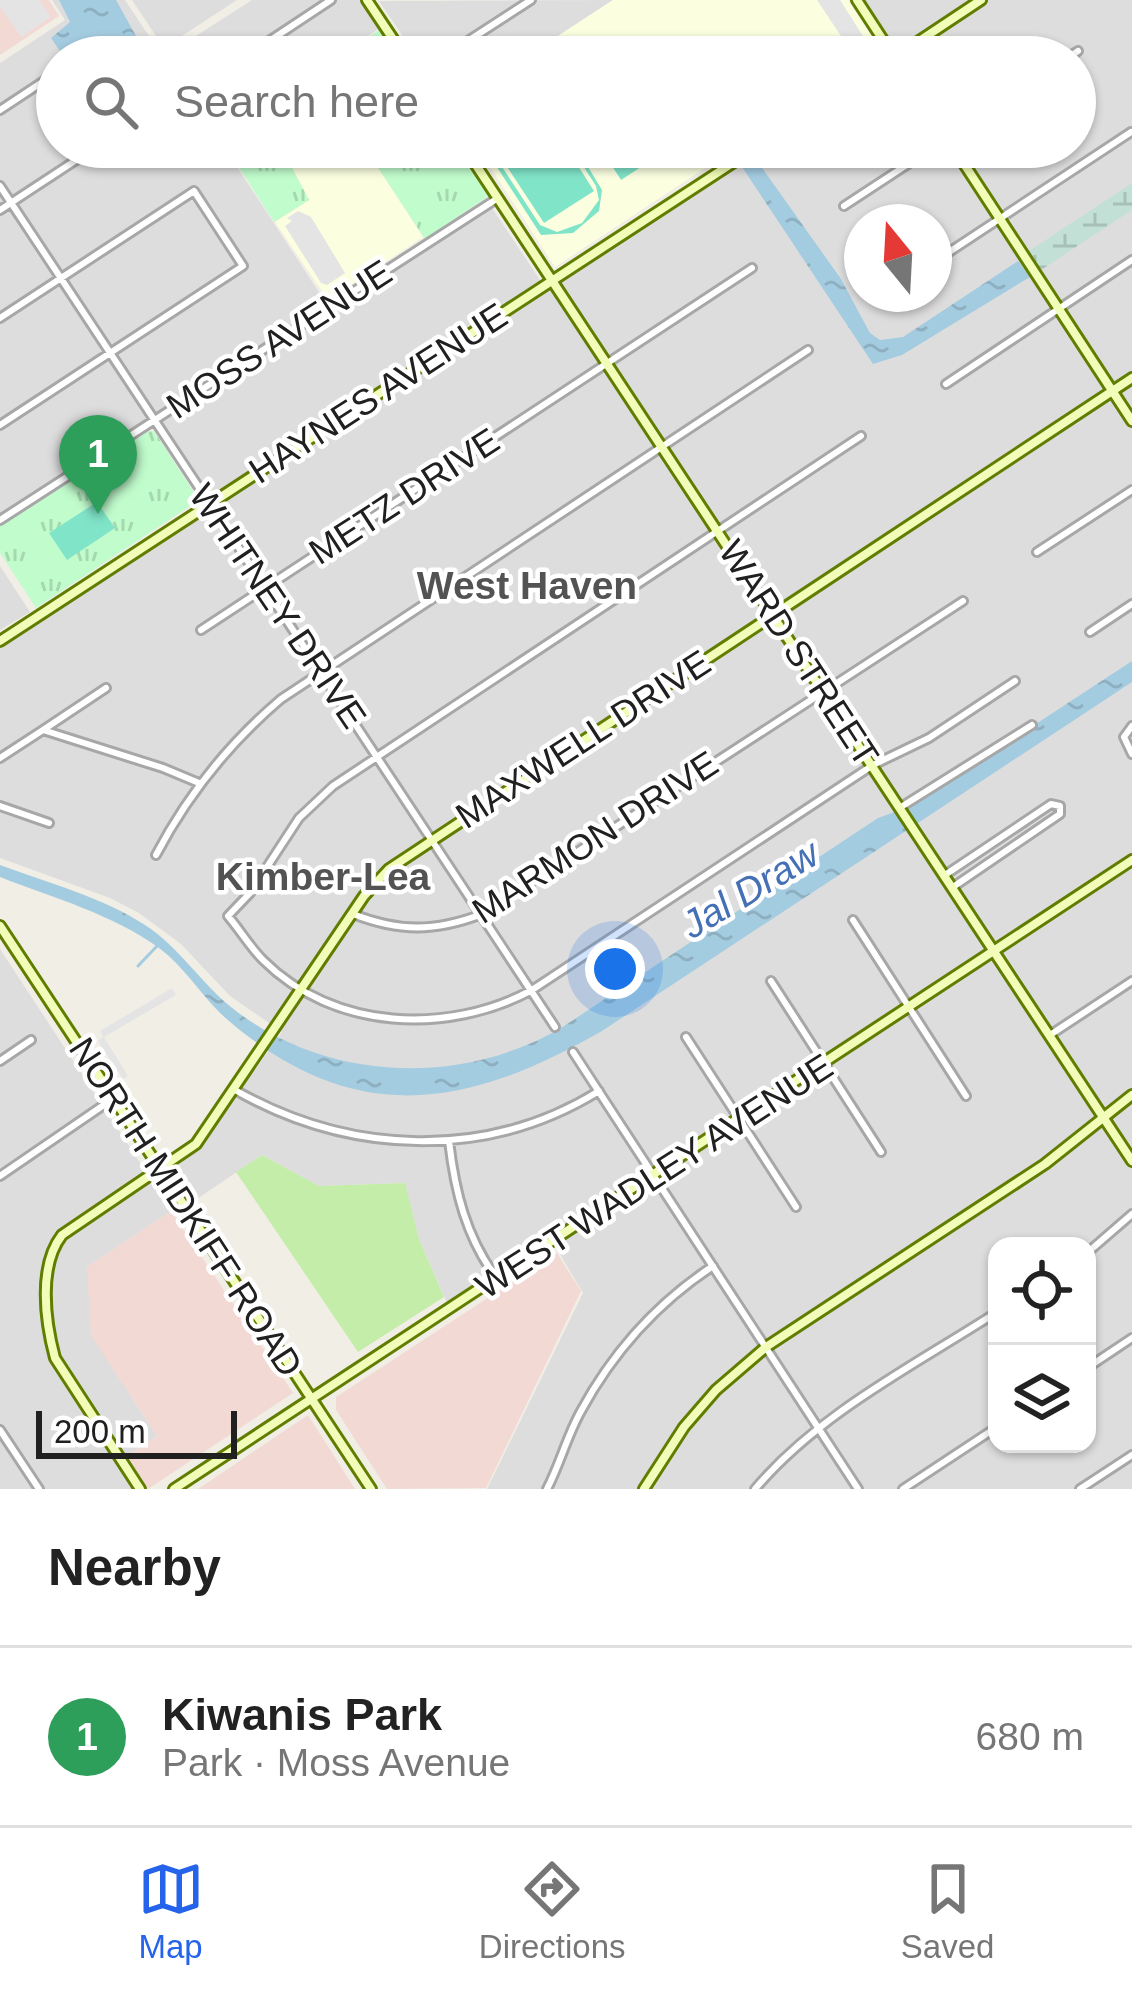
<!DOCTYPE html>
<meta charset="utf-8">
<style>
:root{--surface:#fff;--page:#f6f6f6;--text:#222;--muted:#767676;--line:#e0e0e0;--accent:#2563eb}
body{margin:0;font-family:Arial,sans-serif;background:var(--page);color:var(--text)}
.controls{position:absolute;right:36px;bottom:36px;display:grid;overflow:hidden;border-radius:24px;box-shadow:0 3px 9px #0004}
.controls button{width:108px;height:108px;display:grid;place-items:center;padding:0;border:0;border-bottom:3px solid var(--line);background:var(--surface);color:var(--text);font:60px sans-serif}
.compass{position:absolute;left:844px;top:204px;width:108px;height:108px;border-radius:50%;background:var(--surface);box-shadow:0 3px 9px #0004;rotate:342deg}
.scale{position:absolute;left:36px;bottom:30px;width:201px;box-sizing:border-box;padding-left:12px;border:6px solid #202020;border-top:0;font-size:33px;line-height:42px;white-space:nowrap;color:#202020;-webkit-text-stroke:9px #fff;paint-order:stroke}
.you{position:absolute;left:615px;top:969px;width:42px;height:42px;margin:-30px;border:9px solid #fff;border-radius:50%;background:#1a73e8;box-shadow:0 0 0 18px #1a73e833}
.badge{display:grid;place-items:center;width:78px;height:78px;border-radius:50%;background:var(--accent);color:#fff;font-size:39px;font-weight:700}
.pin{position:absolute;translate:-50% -99px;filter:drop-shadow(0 3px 6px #0008)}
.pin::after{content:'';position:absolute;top:63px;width:42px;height:36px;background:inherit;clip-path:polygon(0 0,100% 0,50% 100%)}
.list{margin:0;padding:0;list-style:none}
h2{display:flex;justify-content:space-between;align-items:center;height:156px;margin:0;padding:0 48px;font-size:51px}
h2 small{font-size:39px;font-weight:400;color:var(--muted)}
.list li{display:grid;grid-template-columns:78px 1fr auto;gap:36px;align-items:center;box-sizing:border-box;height:180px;padding:0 48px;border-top:3px solid var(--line)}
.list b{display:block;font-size:45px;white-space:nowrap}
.list p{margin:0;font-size:39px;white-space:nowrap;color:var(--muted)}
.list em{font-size:39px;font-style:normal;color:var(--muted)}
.icon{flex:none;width:66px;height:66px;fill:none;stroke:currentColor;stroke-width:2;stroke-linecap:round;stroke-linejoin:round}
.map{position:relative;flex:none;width:1132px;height:1489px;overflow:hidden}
.search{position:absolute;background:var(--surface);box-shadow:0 3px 9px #0004;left:36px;right:36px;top:36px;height:132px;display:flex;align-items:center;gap:30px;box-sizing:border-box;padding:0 42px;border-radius:66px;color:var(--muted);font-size:45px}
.sheet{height:336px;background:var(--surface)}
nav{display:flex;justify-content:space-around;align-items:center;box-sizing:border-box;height:168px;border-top:3px solid var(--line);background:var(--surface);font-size:33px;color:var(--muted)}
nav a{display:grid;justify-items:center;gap:6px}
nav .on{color:var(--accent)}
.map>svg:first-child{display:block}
</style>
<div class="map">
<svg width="1132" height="1489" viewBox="0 0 1132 1489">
<defs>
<pattern id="wetland-marsh" width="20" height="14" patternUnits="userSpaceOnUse" patternTransform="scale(3)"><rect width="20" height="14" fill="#c2e0d5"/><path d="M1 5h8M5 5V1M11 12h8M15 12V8" fill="none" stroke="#a6c0b7"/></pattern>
<pattern id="park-tufts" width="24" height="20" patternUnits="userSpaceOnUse" patternTransform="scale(3)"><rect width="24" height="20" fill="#c1fccd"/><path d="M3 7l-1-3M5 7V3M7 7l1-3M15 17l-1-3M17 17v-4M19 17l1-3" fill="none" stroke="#a6d8b0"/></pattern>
<pattern id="water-ripples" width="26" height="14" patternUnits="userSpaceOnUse" patternTransform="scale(3)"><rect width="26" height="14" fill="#a4cce0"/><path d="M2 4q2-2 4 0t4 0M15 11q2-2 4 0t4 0" fill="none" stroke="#8dafc0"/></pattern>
</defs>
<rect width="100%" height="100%" fill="#f1eee6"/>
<path fill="#dedddd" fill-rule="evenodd" d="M52,0H125L163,57L252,0H365L383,26L336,57H57V147H224L330,309L492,208L542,283L552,280L756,147H1075V57H894L858,0H1132V1489H487L583,1293L554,1244L451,1312L419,1239L404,1183L319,1186L262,1155L194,1201L175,1169L205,1139L282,1032L230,996L181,944L139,913L110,898L0,858V643L208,502L153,419L0,520V63L65,20ZM862,222H934V294H862ZM997,1246H1087V1444H997Z
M132,0H237L168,45L160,42Z
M613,0L526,57H417L379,1Z
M0,566L30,612L0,630Z
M0,949L173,1213L89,1268L93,1337L157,1436L116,1463L132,1489H0Z"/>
<path fill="#f2d9d4" d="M0,0H49L59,16L0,55Z
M171,1211L293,1393L148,1489L127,1456L157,1436L91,1336L87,1267Z
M557,1253L581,1291L486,1488L387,1489L336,1410V1397Z
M308,1415L355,1489H198Z"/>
<path fill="#fbffe0" d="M613,0H848L882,52L874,57H526Z
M303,147H316L332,166L360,147H372L373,160L423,237L328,300L275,222L309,200L286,158Z
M477,147H737L555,267Z"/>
<path fill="#c3eda9" d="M262,1155L319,1186L405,1183L419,1239L444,1297L358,1352L236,1172Z"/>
<path fill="url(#wetland-marsh)" d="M1132,183V210L1041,270L1029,251Z"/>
<path fill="url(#park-tufts)" d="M385,26L405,57H339Z
M226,147H303L287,158L309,200L274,222Z
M372,147H464L498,198L487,197L425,239L373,160Z
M149,431H154L197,497L196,502L36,608L0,553V526Z"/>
<path fill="#80e4c9" d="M484,147H489L540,225L557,232L582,223L599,200L596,186L571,147H576L602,190L599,211L573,233L541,235Z
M494,147H566L594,191L544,223Z
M600,147H669L670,148L621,180Z
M97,502L115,528L67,560L49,533Z"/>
<path fill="#e4e4e4" d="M0,0H39L51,17L21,37L0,6Z
M817,0H840L863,36L858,39L862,44L851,51Z
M298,211L311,217L345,273L327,285L321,283L285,226L292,221L287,218Z
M172,988L176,995L104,1037L128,1076L123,1079L98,1041L103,1037L100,1031Z"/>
<path fill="url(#water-ripples)" d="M59,0H116L146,54L64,57L51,38L70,22Z
M755,158L841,279L870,333L880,340L903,337L1018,261L1030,277L902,355L873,364L742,167Z
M1132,661V682L602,1031C468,1108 355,1129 229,1021C204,1000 186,968 159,948C112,914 54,898 0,877V865C48,883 102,897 145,925C179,947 200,982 231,1007C324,1082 460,1087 561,1028L878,818L911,806Z"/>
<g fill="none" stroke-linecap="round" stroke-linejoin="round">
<path stroke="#a4cce0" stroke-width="3" d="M138,966L157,946"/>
<g stroke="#a7a7a7" stroke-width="12">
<path id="street" d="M245,57L331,0
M443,57L531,0
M1069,57L1078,51
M0,110L53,75
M0,186L555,1027
M844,206L934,147
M0,210L96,147
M934,262L1131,132
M0,318L194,191L243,266L0,425
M946,384L1132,260
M861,436L333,786L299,818L250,893L228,916C240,930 250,947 263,960C334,1031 448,1035 532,990L873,765L929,738L1015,681
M0,520L498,198
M1037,552L1132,490
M201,630L752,268
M1090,632L1132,604
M1132,726L1124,737L1132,754
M43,730L106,688
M0,758L43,730L163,768L199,783
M0,806L49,823
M901,807L1032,725
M156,855C188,794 228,744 281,699L808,350
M945,875L1051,804L1060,806V814L953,887
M353,914C399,932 435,932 482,914L963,601
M853,920L966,1096
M771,981L881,1152
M1050,1035L1132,981
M686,1037L796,1207
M573,1052L858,1489
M0,1061L31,1040
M235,1090C349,1155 486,1161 599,1091
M449,1141C455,1192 466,1237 497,1279
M0,1176L114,1098
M1087,1253L1132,1214
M1087,1368L1132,1338
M0,1430L39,1489
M547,1489C560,1464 567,1436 581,1411C613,1352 657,1303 713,1266
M755,1489C819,1413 915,1365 997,1312
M903,1489L997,1427
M1080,1489L1132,1455"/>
</g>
<g stroke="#617d00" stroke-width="14">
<path id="secondary" d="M367,0L405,57
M857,0L894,57
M895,57L981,0
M464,147L1132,1161
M953,147L1132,421
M0,641L757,147
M0,926L371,1489
M140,1489L55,1358C45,1321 38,1266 62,1235L196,1144L364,896L389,869L1132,378
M174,1489L1132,860
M644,1489L684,1427L716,1390L766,1347L1045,1164L1132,1095"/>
</g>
<use href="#street" stroke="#fff" stroke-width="6"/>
<use href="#secondary" stroke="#f1fdb8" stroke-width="8"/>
</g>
<g text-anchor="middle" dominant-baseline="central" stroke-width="9" stroke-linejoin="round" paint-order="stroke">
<g font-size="36" fill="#202020" stroke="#fff">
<text transform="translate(279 339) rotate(-33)">MOSS AVENUE</text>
<text transform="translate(378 393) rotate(-33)">HAYNES AVENUE</text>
<text transform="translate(404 496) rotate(-33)">METZ DRIVE</text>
<text transform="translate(278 606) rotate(56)">WHITNEY DRIVE</text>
<text transform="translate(799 653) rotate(57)">WARD STREET</text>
<text transform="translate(583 739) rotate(-33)">MAXWELL DRIVE</text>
<text transform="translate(595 837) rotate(-33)">MARMON DRIVE</text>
<text transform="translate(654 1176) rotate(-33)">WEST WADLEY AVENUE</text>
<text transform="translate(186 1207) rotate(57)">NORTH MIDKIFF ROAD</text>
</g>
<g font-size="39" font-weight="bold" fill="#535353" stroke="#fff">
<text x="527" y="585">West Haven</text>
<text x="323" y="876">Kimber-Lea</text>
</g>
<g font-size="39" font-style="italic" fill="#4670b5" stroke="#fff">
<text transform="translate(750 889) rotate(-31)">Jal Draw</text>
</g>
</g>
</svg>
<div class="controls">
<button><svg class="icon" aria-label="locate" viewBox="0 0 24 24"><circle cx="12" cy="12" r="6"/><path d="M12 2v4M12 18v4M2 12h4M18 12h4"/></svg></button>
<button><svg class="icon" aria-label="layers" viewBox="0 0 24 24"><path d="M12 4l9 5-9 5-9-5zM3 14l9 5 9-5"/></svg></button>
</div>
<svg class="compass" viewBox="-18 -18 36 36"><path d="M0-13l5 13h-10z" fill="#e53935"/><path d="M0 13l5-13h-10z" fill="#767676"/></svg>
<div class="scale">200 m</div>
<div class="you"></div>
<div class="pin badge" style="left:98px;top:514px;background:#2e9e5b">1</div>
<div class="search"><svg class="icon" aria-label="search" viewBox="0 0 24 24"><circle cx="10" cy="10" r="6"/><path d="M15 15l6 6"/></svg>Search here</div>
</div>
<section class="sheet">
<h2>Nearby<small></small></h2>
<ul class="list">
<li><span class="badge" style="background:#2e9e5b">1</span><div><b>Kiwanis Park</b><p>Park · Moss Avenue</p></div><em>680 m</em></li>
</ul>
</section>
<nav>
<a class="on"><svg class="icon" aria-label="map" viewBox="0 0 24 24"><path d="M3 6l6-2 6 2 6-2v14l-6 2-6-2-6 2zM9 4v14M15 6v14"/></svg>Map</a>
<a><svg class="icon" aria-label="directions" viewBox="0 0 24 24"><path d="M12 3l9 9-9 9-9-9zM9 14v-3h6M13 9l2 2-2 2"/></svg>Directions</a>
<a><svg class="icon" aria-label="saved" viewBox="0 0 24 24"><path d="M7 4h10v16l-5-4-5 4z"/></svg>Saved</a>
</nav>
